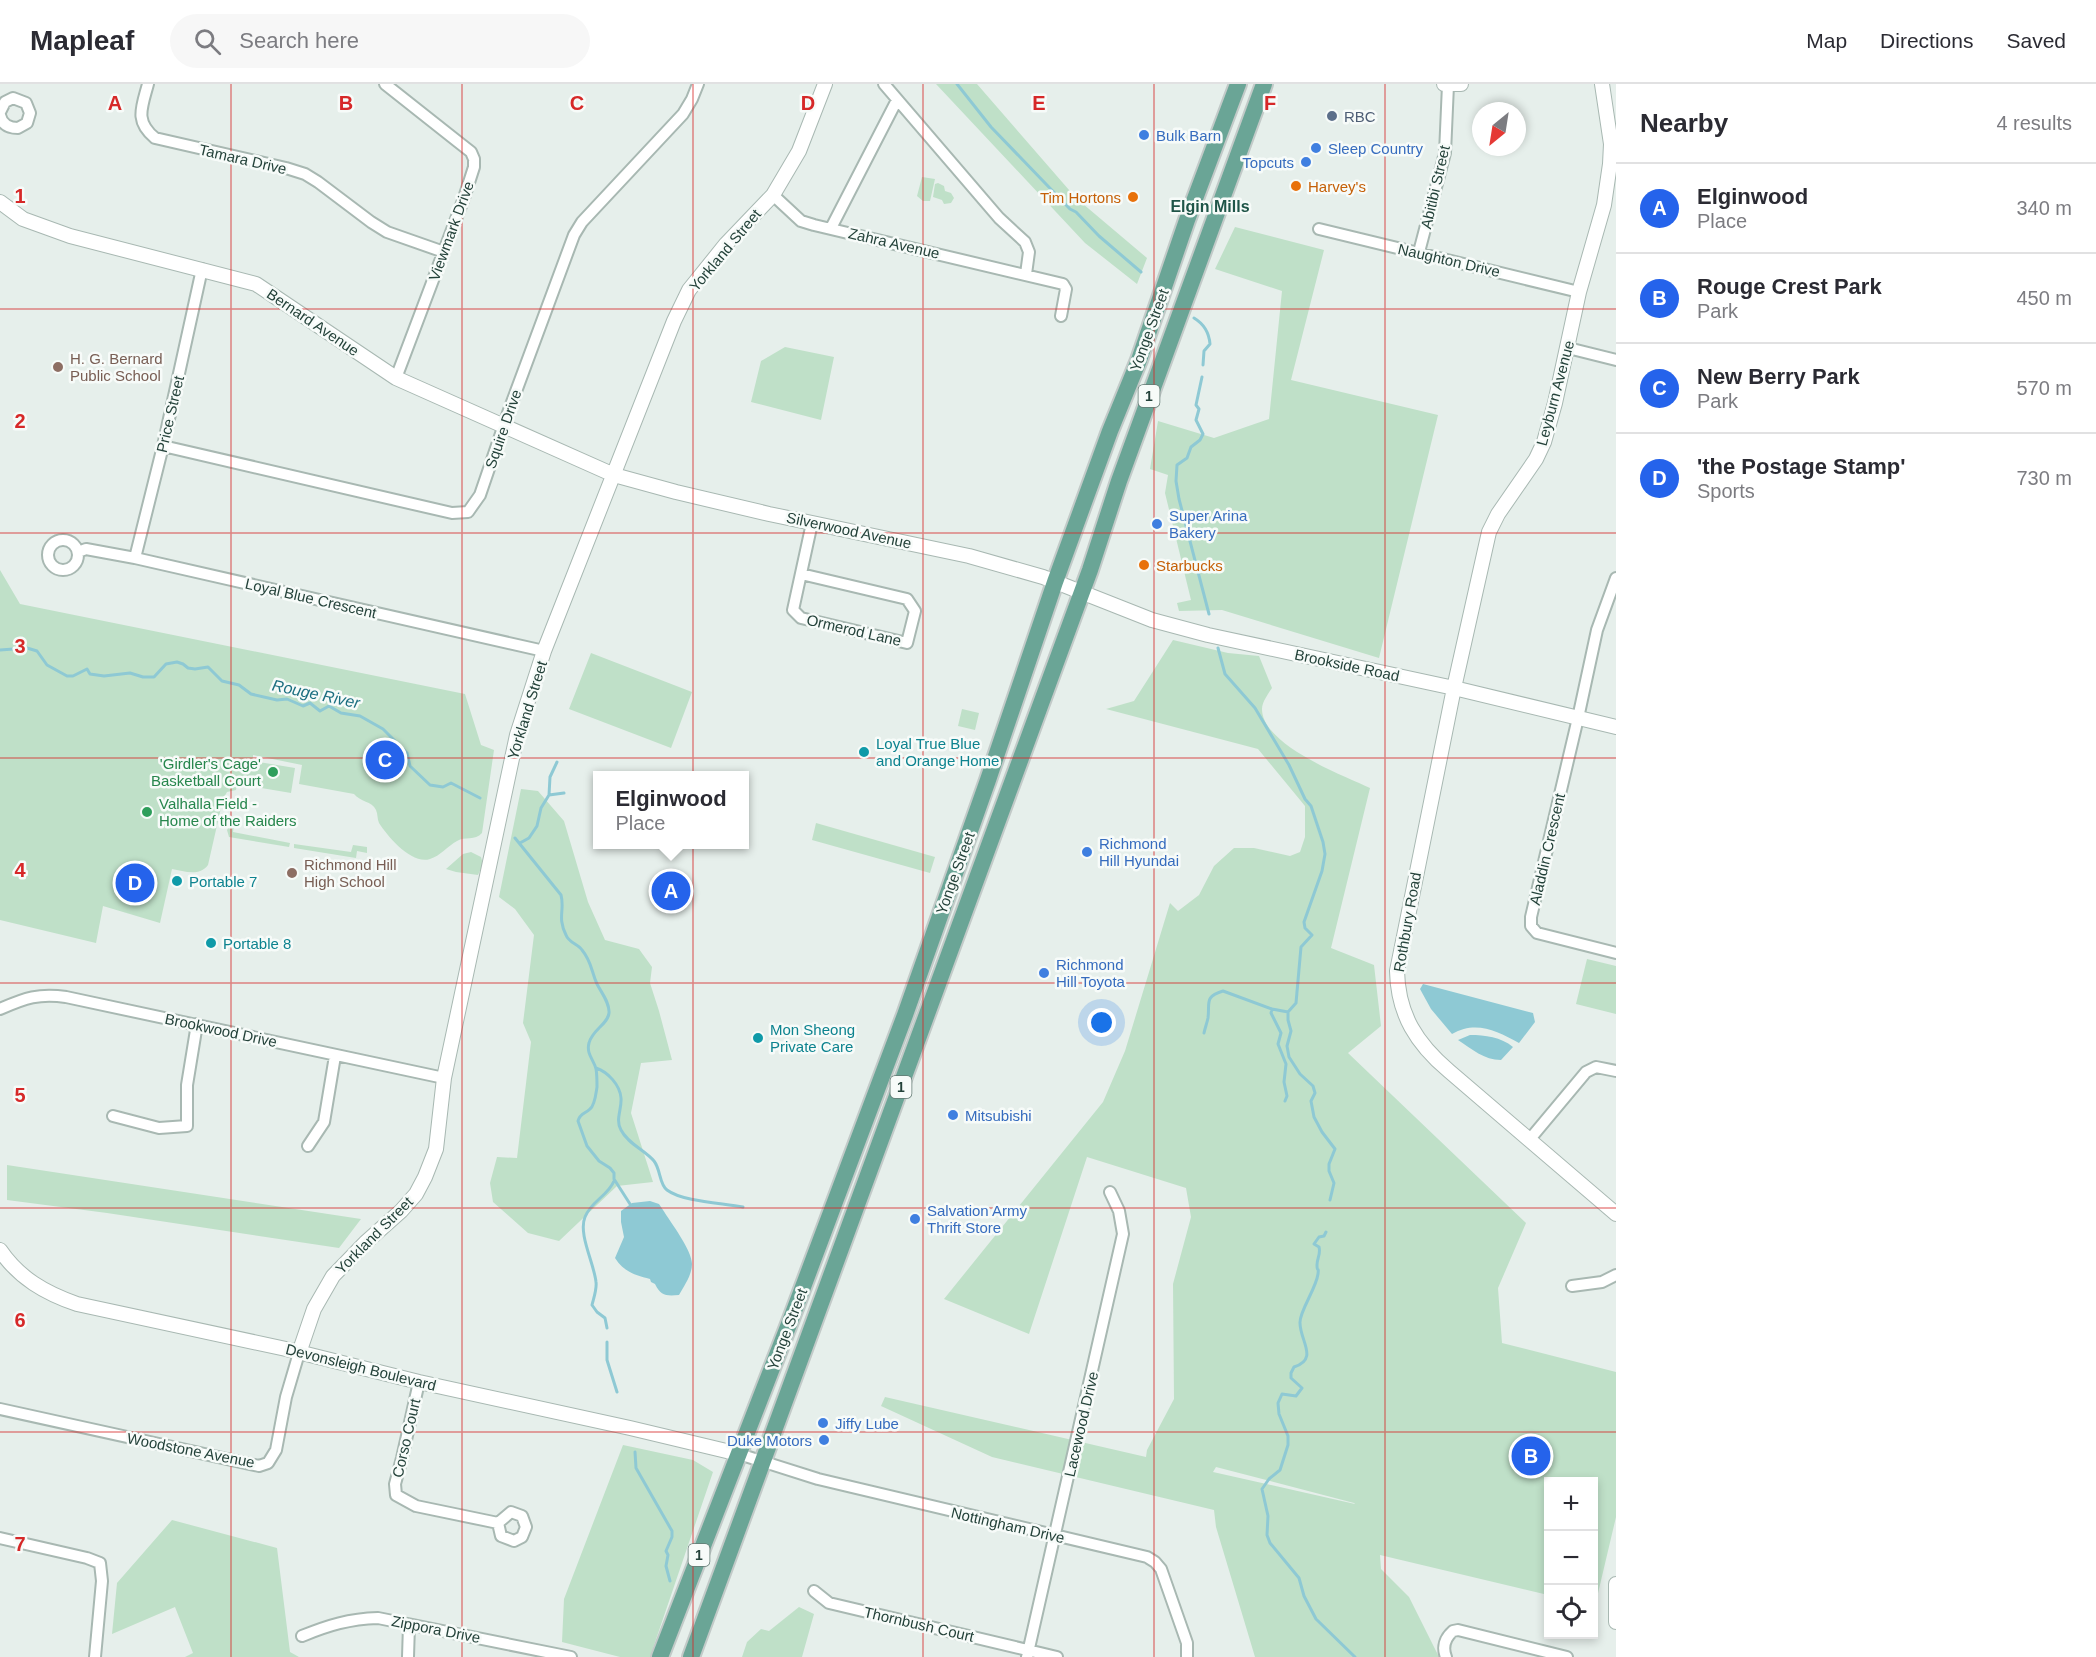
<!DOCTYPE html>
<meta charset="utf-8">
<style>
:root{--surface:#fff;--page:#f7f7f7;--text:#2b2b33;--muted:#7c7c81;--line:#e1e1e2;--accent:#2563eb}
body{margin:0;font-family:Arial,sans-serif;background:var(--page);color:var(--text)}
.controls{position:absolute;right:18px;bottom:18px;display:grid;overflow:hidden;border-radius:0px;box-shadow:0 3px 9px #0003}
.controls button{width:54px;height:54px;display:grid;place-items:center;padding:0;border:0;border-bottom:2px solid var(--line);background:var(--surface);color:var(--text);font:30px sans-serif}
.compass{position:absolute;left:1472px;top:18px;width:54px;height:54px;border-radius:50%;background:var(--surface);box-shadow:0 3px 9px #0003;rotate:210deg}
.you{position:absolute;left:1102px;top:939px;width:21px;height:21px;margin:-15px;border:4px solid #fff;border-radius:50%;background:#1a73e8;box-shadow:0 0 0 9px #1a73e833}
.badge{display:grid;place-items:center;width:39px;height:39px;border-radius:50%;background:var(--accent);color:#fff;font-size:20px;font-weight:700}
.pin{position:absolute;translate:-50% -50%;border:3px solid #fff;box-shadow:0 2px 6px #0006}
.popup{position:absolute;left:593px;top:687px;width:156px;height:78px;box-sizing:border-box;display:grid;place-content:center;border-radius:0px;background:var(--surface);filter:drop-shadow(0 2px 4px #0005);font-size:20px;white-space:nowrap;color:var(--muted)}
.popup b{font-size:22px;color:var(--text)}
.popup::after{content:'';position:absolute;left:50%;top:100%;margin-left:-12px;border:12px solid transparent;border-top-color:var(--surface)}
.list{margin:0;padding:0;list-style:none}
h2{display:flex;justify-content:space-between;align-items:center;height:78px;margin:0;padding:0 24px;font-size:26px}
h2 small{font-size:20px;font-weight:400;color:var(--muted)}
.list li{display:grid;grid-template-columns:39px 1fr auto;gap:18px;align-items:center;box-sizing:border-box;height:90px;padding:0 24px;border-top:2px solid var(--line)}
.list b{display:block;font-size:22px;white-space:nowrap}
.list p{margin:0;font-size:20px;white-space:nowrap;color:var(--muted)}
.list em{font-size:20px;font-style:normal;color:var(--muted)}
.icon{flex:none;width:33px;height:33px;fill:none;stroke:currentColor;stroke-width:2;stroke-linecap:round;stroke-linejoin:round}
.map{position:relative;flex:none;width:1616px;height:1573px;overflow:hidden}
header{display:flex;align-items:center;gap:36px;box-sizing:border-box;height:84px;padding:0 30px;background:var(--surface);border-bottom:2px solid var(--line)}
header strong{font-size:28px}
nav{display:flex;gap:33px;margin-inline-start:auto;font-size:21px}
.search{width:420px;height:54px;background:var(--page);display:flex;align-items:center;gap:15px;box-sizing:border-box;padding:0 21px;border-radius:33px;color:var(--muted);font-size:22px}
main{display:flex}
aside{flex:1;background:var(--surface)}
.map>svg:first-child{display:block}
</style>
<header>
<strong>Mapleaf</strong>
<div class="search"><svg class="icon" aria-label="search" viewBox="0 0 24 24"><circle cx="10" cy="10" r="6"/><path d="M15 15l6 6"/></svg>Search here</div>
<nav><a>Map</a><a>Directions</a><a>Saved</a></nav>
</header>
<main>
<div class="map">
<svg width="1616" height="1573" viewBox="0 0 1616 1573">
<rect width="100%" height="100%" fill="#e6efeb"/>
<path fill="#bfe0c8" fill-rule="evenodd" d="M936,0H977L1076,114L1147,174L1137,200L1085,159Z
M922,93L935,95L930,117H923L917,112Z
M938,99L944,102L945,107L951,109L954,114L951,119L944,120L942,116L933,113L935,100Z
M1235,143L1324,166L1291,296L1438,331L1379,574L1222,526L1179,527L1177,519L1191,516L1165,409L1168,391L1150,385L1158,337L1214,354L1269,335L1282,207L1215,185Z
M785,263L834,273L821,336L751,318L761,277Z
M0,486L20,520L465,610L481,661L494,666L482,749C475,757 465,752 457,757C448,762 440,772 430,775C412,781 388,753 379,739C377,735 378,730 376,726C372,717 360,718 354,710L299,700L302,681L253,671V677L295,684L291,709L237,700L236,706L227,708L223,715L208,781C199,793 184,787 172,785L160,839L103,822L96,859L0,836Z
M1173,556L1228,569L1259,572L1272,604C1268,610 1262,618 1262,625C1262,661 1342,691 1370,704L1331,864L1374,881L1381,942L1348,969L1526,1139L1498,1204L1502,1259L1616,1288V1433L1595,1522L1594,1398H1548V1511L1380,1471L1381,1485L1409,1513L1439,1573H1255L1216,1443L1214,1426L992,1373L881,1322L885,1313L1146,1373L1147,1366L1174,1315L1173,1200L1191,1133L1186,1104L1087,1073L1029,1250L944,1215L1103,1018L1125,967L1170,819L1178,827L1199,811L1214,782L1234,764H1254L1290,772L1300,768L1305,753V722L1258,665L1106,625L1134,617ZM1216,1383L1354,1419L1355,1420L1213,1388Z
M591,569L692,608L671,664L569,625Z
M962,625L979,629L975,646L958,642Z
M521,705L538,707L564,737L588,818L605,856L639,865L652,883L650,899L659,927L672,976L641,979L631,1029L653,1098L617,1102L559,1157L528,1149L493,1118L490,1099L497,1073L517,1074L531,958L523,939L534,851L515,825L499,813Z
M816,739L935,773L930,789L812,756Z
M230,741H234L233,748L290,759L289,763L229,753L227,746Z
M294,760L351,768L353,761L367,763V769L357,767L356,774L294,764Z
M471,768L481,773L483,780L478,791L456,788L446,785L463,770Z
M1587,875L1616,882V930L1576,920Z
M7,1081L361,1135L339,1164L107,1129L7,1116Z
M623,1361L693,1376L713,1388L650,1573H620L562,1558L564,1515Z
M172,1436L277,1464L290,1568L299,1573H185L193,1569L175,1523L112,1550L117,1499Z
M799,1523L814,1530L802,1573H742L747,1558L761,1545L769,1547Z"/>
<path fill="#8ec9d4" d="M1423,900L1533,929L1535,938L1519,959C1497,947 1476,936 1452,950L1431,925L1420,905Z
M1470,951C1485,951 1501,953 1513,963L1501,976C1484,976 1472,965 1458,956Z
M650,1117L659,1120L663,1126C671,1139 692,1166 692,1180C692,1191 684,1202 679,1211C666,1212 661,1212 655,1200L651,1198L650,1195C635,1191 624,1188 615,1174L624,1153L621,1138V1127L632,1119Z"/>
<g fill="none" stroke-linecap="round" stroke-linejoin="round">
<path stroke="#8ec9d4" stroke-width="3" d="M957,0L991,43L1070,125L1076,128L1099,152L1141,188
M1194,234C1204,240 1209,248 1210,260L1204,267L1203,281
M1202,293L1196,321L1199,325L1196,336L1203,350L1200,356L1191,363L1187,374L1177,381L1176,397L1179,415L1209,530
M1218,564L1225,590L1255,624L1289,681L1305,715L1311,722L1323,758L1325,770L1322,787L1304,838L1305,844L1312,851L1301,863L1296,919L1288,928V936L1291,947L1287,962L1289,973L1300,990L1313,1002L1315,1009L1311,1017L1314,1033L1322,1048L1335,1065L1329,1080V1087L1334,1099L1330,1116
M0,566L27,564L37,567L47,581L67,592H73L87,585L90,590L104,592L130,589L143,593H154L166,580L177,578L183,580L188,584L195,585L208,583L222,597L239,601L251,610L277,616L287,615L303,622L310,619L320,627L329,622L341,629L360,632L383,645L407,669L410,682L430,701L443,703L451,699L480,714
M549,711L564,709
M515,754L561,811C565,826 557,833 566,851C569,859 578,860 582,866C592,878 591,887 597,900C601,908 610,919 609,929C608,940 592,946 589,959C586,970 594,976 596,985C597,990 597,998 597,1003C596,1009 595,1021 590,1025C585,1030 580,1029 578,1037L587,1062L599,1077L610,1084L614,1089V1095L630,1120
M520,759L529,754L537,742L541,724L549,711L550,693L557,678
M1272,925L1271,929L1281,949L1278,960L1286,980L1284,998L1287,1012L1285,1017
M1204,949C1205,944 1207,939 1208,934C1210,918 1204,913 1223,907L1272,925L1288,928
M596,984C608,988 620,1001 621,1014C622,1025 615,1036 621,1046C628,1060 645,1066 654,1077C661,1086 659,1100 667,1106C683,1118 723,1119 743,1123
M1326,1148L1324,1152L1319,1153L1314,1160L1319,1163C1321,1170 1317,1174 1317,1181C1317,1190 1319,1181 1318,1190C1316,1205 1299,1228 1300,1239C1300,1257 1319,1275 1294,1283L1291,1289V1294L1302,1304L1296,1312L1282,1310L1278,1319L1279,1330L1288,1352V1361L1280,1386L1269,1395L1262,1405L1268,1432L1267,1451L1270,1459L1299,1494L1304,1512L1316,1535L1355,1573
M607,1244L605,1234L597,1228L592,1221C594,1213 597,1205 596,1198C594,1179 578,1150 585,1133C591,1117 608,1112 614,1097
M607,1258V1276L617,1308
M635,1368L636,1384L672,1447V1453L666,1467L668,1471L666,1482L670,1497"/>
<g stroke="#a8b8b2" stroke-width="14">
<path id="minor" d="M148,0C142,23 134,37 155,54L286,84L305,90L318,98L371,138L387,148L444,168
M385,0L457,57L471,68L474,75V83L464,114L396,294
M884,0L999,134L1025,158L1029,168L1026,190
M0,28L5,18L13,14L26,19L30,29L27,39L18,44C9,44 2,41 0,31
M773,111L801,137L814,141L1063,200L1066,205L1061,232
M831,144L897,16
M1319,145L1579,208
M1419,168L1445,69L1448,1
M1568,264L1616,276
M163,362L452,429L468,428L480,411L508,329L574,151L582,138L683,30L692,15L698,0
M48 471a15 15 0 1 1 30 0a15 15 0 1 1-30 0Z
M78,468L86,465L135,474L544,567
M135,474L163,362L202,185
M801,490L907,515L915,527L907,559L801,534L793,526L812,439
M1616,494L1597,546L1578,634L1531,833V842L1537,849L1616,869
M0,925C25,914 39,909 66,913L444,994
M113,1032L159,1044L187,1042V1001L197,940
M1530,1055L1586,988L1596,983L1616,987
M308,1062L324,1038L335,972
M1572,1202L1602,1198L1616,1191
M419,1298L402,1374L395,1400L396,1411L416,1422L498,1439
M0,1325L259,1382L268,1379L276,1366L286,1313L299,1269
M739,1370L818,1395L1147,1473L1155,1478L1161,1485L1187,1559V1573
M511,1428L522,1432L526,1443L522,1453L514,1457L501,1452L498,1439Z
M0,1454L87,1474L100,1479L102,1497L95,1573
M814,1507L829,1519L1057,1573
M302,1552C329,1541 349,1535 378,1534L571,1573
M408,1573L409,1541
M1027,1573L1123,1150L1119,1127L1110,1108
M1446,1573C1442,1563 1445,1554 1453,1547L1458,1546L1567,1573"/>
</g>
<g stroke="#a8b8b2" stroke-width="16">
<path id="tertiary" d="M1444,0H1461
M1602,0L1611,60L1610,80L1604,121L1579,208L1555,319L1544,358L1536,375L1498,430L1489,448L1454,604L1397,887C1398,931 1417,960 1449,987L1616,1130
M0,118L23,135L70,152L256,200L396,294L614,391L676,408L769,430L969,472L1043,493L1152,536L1208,551L1454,604L1616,643
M0,1166C19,1194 45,1209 77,1220L286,1265L419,1298L630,1344L739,1370
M299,1269L314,1225L333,1192L365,1159L401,1127L416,1110L425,1093L436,1065L444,994L517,651L544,567L674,237L689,206L726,160L773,111L799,67L825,0
M1616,1500V1538"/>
</g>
<g stroke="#c2cac8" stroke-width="20">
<path id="primary" d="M660,1573L791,1235L905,931L988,696L1055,498L1110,347L1139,276L1187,136L1238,0
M691,1573L1090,486L1119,397L1264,0"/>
</g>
<use href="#minor" stroke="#fff" stroke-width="10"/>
<use href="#tertiary" stroke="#fff" stroke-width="14"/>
<use href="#primary" stroke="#6aa596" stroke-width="16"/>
</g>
<path fill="none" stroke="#d62828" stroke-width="1.5" stroke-opacity="0.55" d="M231,0V1573M462,0V1573M693,0V1573M923,0V1573M1154,0V1573M1385,0V1573M0,225H1616M0,449H1616M0,674H1616M0,899H1616M0,1124H1616M0,1348H1616"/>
<circle fill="#5c6f8a" stroke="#f7fbf9" stroke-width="2" cx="1332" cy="32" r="6"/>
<g fill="#3f7fe0" stroke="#f7fbf9" stroke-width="2">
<circle cx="1144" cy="51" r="6"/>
<circle cx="1316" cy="64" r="6"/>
<circle cx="1306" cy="78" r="6"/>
<circle cx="1157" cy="440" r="6"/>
<circle cx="1087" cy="768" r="6"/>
<circle cx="1044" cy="889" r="6"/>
<circle cx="953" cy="1031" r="6"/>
<circle cx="915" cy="1135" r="6"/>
<circle cx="823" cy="1339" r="6"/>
<circle cx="824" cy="1356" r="6"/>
</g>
<g fill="#e8710a" stroke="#f7fbf9" stroke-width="2">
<circle cx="1296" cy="102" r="6"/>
<circle cx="1133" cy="113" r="6"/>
<circle cx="1144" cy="481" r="6"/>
</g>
<g fill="#8d6e63" stroke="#f7fbf9" stroke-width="2">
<circle cx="58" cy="283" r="6"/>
<circle cx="292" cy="789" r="6"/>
</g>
<g fill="#0f9aa8" stroke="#f7fbf9" stroke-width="2">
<circle cx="864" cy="668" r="6"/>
<circle cx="177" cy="797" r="6"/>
<circle cx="211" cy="859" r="6"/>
<circle cx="758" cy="954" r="6"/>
</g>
<g fill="#2e9e5b" stroke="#f7fbf9" stroke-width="2">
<circle cx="273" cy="688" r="6"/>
<circle cx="147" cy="728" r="6"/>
</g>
<g text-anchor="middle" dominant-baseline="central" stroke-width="5" stroke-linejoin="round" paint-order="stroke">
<g fill="#f7fbf9" stroke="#637a73" stroke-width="1.5">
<rect x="1138.5" y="301" width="21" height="22" rx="4.5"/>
<rect x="890.5" y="992" width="21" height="22" rx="4.5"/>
<rect x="688.5" y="1460" width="21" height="22" rx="4.5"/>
</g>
<g font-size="14" font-weight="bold" fill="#24423a">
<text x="1149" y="312">1</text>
<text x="901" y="1003">1</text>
<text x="699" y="1471">1</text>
</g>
<g font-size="15" fill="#4e5e75" stroke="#f7fbf9" text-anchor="start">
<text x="1344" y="32">RBC</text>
</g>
<g font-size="15" fill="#366cbe" stroke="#f7fbf9" text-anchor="start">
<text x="1156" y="51">Bulk Barn</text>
<text x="1328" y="64">Sleep Country</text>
<text x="1294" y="78" text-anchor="end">Topcuts</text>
<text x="1169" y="431">Super Arina<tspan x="1169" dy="17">Bakery</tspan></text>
<text x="1099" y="759">Richmond<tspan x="1099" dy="17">Hill Hyundai</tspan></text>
<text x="1056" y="880">Richmond<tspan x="1056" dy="17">Hill Toyota</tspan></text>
<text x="965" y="1031">Mitsubishi</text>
<text x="927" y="1126">Salvation Army<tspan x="927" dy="17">Thrift Store</tspan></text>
<text x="835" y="1339">Jiffy Lube</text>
<text x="812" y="1356" text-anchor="end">Duke Motors</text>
</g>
<g font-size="15" fill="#24423a" stroke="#f7fbf9">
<text transform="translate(243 75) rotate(13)">Tamara Drive</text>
<text transform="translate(1435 103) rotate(-77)">Abitibi Street</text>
<text transform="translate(451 147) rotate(-70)">Viewmark Drive</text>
<text transform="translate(894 159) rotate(13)">Zahra Avenue</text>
<text transform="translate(725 166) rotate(-50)">Yorkland Street</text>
<text transform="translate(1449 176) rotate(13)">Naughton Drive</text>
<text transform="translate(313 238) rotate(34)">Bernard Avenue</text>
<text transform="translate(1149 246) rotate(-70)">Yonge Street</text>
<text transform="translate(1555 309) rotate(-75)">Leyburn Avenue</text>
<text transform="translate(170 330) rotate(-77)">Price Street</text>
<text transform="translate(503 345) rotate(-71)">Squire Drive</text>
<text transform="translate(849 446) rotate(12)">Silverwood Avenue</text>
<text transform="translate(311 514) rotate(13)">Loyal Blue Crescent</text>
<text transform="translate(854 546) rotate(13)">Ormerod Lane</text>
<text transform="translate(1347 581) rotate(12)">Brookside Road</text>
<text transform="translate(527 626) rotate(-73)">Yorkland Street</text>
<text transform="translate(1547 765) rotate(-77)">Aladdin Crescent</text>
<text transform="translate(955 789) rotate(-70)">Yonge Street</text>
<text transform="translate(1407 838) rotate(-80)">Rothbury Road</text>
<text transform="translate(221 946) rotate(12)">Brookwood Drive</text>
<text transform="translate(374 1151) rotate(-45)">Yorkland Street</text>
<text transform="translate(787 1245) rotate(-69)">Yonge Street</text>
<text transform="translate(361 1283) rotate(14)">Devonsleigh Boulevard</text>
<text transform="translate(1081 1340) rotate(-77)">Lacewood Drive</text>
<text transform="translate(406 1354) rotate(-77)">Corso Court</text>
<text transform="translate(191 1366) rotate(11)">Woodstone Avenue</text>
<text transform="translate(1008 1441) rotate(13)">Nottingham Drive</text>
<text transform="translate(919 1540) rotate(13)">Thornbush Court</text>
<text transform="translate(436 1545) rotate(11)">Zippora Drive</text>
</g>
<g font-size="15" fill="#c56008" stroke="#f7fbf9" text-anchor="start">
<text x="1308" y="102">Harvey's</text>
<text x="1121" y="113" text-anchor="end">Tim Hortons</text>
<text x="1156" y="481">Starbucks</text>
</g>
<g font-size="15" fill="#785e54" stroke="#f7fbf9" text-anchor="start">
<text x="70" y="274">H. G. Bernard<tspan x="70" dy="17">Public School</tspan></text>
<text x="304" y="780">Richmond Hill<tspan x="304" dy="17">High School</tspan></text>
</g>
<g font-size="15" fill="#0d838f" stroke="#f7fbf9" text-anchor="start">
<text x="876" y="659">Loyal True Blue<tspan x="876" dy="17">and Orange Home</tspan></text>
<text x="189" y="797">Portable 7</text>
<text x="223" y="859">Portable 8</text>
<text x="770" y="945">Mon Sheong<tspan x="770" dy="17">Private Care</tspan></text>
</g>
<g font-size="15" fill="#27864d" stroke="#f7fbf9" text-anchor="end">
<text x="261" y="679">'Girdler's Cage'<tspan x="261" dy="17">Basketball Court</tspan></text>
<text x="159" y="719" text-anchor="start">Valhalla Field -<tspan x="159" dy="17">Home of the Raiders</tspan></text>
</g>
<g font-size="16" font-weight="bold" fill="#1f5548" stroke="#f7fbf9">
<text x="1210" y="122">Elgin Mills</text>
</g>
<g font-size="16" font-style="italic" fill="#1c6f80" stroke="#f7fbf9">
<text transform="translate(316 610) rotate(12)">Rouge River</text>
</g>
</g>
<g font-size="20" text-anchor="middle" font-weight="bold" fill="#d62828" stroke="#f7fbf9" stroke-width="5" stroke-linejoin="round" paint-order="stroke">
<text x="115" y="26">A</text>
<text x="346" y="26">B</text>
<text x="577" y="26">C</text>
<text x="808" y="26">D</text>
<text x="1039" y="26">E</text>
<text x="1270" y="26">F</text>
<text x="20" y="119">1</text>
<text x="20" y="344">2</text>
<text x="20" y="569">3</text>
<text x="20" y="793">4</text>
<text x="20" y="1018">5</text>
<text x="20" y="1243">6</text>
<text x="20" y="1467">7</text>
</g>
</svg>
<div class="controls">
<button>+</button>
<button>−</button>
<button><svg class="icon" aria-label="locate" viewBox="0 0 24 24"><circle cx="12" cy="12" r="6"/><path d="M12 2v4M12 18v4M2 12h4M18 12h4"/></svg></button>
</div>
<svg class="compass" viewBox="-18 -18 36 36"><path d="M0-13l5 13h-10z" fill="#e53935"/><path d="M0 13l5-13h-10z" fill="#7c7c81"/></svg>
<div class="you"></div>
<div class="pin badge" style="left:671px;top:807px">A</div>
<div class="popup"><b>Elginwood</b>Place</div>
<div class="pin badge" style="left:1531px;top:1372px">B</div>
<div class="pin badge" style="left:385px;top:676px">C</div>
<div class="pin badge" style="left:135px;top:799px">D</div>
</div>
<aside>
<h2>Nearby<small>4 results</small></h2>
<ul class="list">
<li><span class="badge">A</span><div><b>Elginwood</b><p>Place</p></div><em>340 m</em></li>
<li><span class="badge">B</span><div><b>Rouge Crest Park</b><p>Park</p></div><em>450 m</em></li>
<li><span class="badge">C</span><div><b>New Berry Park</b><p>Park</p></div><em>570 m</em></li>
<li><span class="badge">D</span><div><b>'the Postage Stamp'</b><p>Sports</p></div><em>730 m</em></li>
</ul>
</aside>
</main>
